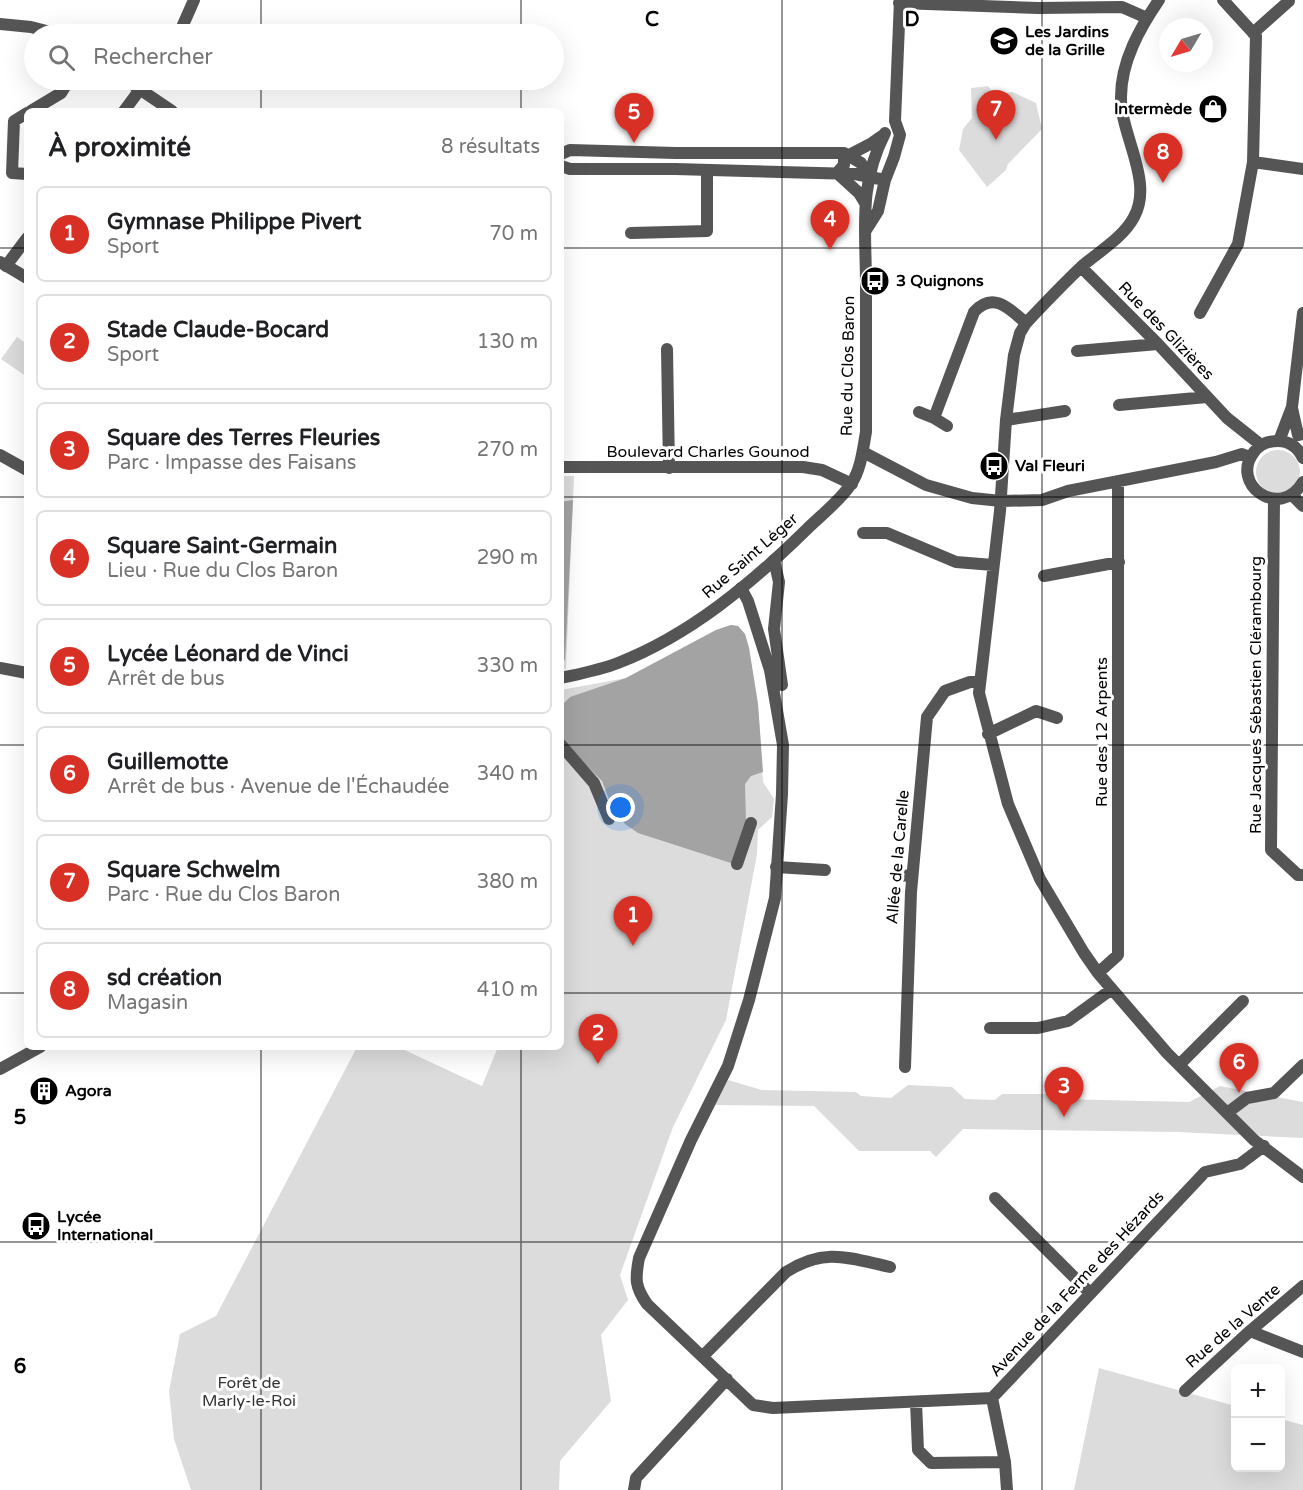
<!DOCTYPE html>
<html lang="fr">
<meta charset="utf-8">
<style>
:root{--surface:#fff;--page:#f6f6f6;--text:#202124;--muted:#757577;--line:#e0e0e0;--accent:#d93025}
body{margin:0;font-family:"Varela Round",sans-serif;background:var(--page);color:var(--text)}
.controls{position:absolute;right:18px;bottom:18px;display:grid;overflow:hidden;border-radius:9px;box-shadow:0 6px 24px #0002}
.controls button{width:54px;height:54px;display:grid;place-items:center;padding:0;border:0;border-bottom:2px solid var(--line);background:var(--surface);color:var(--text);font:30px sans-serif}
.compass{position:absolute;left:1159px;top:18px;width:54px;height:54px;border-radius:50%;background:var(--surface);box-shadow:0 6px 24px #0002;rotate:232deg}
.you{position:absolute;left:621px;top:808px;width:21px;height:21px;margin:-15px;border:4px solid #fff;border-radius:50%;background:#1a73e8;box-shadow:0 0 0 9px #1a73e833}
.badge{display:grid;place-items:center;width:39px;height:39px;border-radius:50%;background:var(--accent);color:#fff;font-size:20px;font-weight:700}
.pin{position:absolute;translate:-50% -50px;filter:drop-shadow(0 2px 3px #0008)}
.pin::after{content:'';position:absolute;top:32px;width:21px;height:18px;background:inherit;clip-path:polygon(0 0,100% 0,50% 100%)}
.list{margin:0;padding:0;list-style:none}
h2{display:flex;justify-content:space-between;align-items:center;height:78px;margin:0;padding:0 24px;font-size:26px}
h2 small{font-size:20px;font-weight:400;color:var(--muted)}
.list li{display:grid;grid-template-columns:39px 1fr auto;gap:18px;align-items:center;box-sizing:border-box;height:96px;margin:0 12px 12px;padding:0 12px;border:2px solid var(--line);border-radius:9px}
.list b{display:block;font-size:22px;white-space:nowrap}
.list p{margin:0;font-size:20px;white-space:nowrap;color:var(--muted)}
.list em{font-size:20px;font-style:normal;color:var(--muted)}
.icon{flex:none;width:33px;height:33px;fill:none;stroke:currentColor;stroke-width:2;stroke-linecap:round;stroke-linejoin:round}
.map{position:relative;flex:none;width:1303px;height:1490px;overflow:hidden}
.search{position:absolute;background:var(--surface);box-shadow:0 6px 24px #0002;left:24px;top:24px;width:540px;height:66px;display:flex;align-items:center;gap:15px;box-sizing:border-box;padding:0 21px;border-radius:33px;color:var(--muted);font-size:22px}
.panel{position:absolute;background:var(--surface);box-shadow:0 6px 24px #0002;left:24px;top:108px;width:540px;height:942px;border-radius:9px}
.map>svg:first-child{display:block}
</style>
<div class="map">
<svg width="1303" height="1490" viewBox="0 0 1303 1490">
<rect width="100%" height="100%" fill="#fff"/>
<path fill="#dcdcdc" d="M988,86L994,94L1013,92L1036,103L1042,129L1008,164L1006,170L987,187L959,150L963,129L972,118L971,88Z
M17,337L27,344V377L1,359Z
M1256 472a22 22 0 1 1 44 0a22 22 0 1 1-44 0Z
M561,476H574L566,669L561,670Z
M731,625L738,626L745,634L749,648L758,704L763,782L774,799L772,817L758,830L757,854L726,1020L673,1127L620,1275L628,1300L601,1335L611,1401L560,1461L559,1490H191L174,1439L169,1391L180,1334L216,1316L357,1047H398L482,1086L498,1047H561V690L626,678L716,630Z
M728,1080L762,1090L856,1092L861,1096L891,1098L908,1085L952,1087L965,1099L995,1100L1002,1094H1052L1059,1099L1189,1102L1220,1086L1303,1102V1138L1178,1132L963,1129L936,1157L930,1151H859L814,1106L715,1105Z
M1099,1368L1235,1406L1236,1468H1280L1281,1419L1303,1425V1490H1074Z"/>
<path fill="#a3a3a3" d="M573,500L565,660L561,659V502Z
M731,625L738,626L745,634L749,648L758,704L763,772L751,776L745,784L746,822L735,862L731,863L638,833L625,824L613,810L602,781L571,750L561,736V706L570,697L626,678L716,630Z"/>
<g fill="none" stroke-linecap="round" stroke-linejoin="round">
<path stroke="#555" stroke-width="12" d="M737,864L751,823
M776,867L825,870
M895,875L912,876"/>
<path stroke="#555" stroke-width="12" d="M1159,0C1140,28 1121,61 1121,97C1120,134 1154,181 1134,217C1123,238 1098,252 1081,267C1062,285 1044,304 1026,323L1020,333L1014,355L1006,420L1000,511L979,693L1008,804L1040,879L1084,953L1098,973L1167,1053L1254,1140L1303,1177
M899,3L1038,8L1122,7L1147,18
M1253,33L1289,1
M179,34L194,0
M31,111L61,93L69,80
M124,111L147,80
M27,113L14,121L12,173L27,174
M1253,162L1303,169
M631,233L707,231V170
M6,266L27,238
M1081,267L1158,344L1227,418L1261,445
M1200,313L1238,244L1253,162L1256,36L1223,0
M667,349L669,468
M1077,351L1158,344
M1119,405L1207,397
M1292,408L1298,435L1303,434
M919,412L934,418
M1006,420L1065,411
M947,426L934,418L974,312C993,291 1009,308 1026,323
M1279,441L1292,407L1303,313
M863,452L926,485L972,498L1001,501L1042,500L1068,491L1216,462L1242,454L1250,457
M1303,458C1298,448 1290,441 1278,441C1268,441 1259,445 1254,452C1229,484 1280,521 1303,482
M1292,495L1303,506
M1274,499L1271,850L1298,875H1303
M863,533H887L956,562L993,565
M774,560L779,582L774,629L782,685
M1044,576L1119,562
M741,588L748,601L770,670L783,745L782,794L775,898L749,1000L728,1066L691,1140L639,1258C635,1279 635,1287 647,1304L753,1405L773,1408L992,1398L1205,1172L1240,1164L1264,1146
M0,668L27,673
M988,734L1036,711L1057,718
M561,745L594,783L609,819
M1098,973L1118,955V482
M990,1028H1038L1068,1021L1112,989
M1179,1065L1243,1001
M905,1067L911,892L927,717L945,691L970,682H980
M1227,1113L1247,1098L1274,1093L1303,1065
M995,1198L1090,1293
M1250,1331L1303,1352
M703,1356L786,1272C825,1247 849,1258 890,1267
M1185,1391L1250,1331L1303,1286
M992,1398L1005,1462L1007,1490
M916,1402L918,1450L931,1463L1005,1462
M634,1490L636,1478L727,1379"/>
<path stroke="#555" stroke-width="12" d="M0,24L31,27L58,34
M126,80L172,111
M844,153V165L837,173L859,193L865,203
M561,154L570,150L676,153H844L861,163L868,177
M849,155L872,143L882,136
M561,166L570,169H675L855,174L885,180
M866,230L878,211L885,180L894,157L900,135L895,121L900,0
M0,262L27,278
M0,455L27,470
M561,467H803L822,470L852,484
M561,678C579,674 600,670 618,663C690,635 752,583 806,530C820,516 841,500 851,484C861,470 863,448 866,432C866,383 866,334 866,286C866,229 858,186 885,133
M0,1069L40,1047"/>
</g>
<path fill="none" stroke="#000" stroke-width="1.5" stroke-opacity="0.55" d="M261,0V34M521,0V34M782,0V1490M1042,0V1490M261,80V111M521,80V111M0,248H27M561,248H1303M0,497H27M561,497H1303M0,745H27M561,745H1303M0,993H27M561,993H1303M261,1047V1490M521,1047V1490M0,1242H1303"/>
<defs>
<g id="school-disc" transform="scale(1.5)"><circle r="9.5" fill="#000" stroke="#fff"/><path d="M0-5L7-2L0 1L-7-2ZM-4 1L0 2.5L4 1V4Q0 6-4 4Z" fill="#fff"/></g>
<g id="shop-disc" transform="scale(1.5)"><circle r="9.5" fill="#000" stroke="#fff"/><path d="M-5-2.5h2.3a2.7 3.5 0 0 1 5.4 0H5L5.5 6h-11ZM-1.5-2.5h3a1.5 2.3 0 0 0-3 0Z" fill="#fff"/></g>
<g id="bus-disc" transform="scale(1.5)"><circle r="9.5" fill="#000" stroke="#fff"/><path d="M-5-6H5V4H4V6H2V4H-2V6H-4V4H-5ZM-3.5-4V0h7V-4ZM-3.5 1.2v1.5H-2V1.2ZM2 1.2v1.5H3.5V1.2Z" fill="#fff"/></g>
<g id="building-disc" transform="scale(1.5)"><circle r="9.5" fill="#000" stroke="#fff"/><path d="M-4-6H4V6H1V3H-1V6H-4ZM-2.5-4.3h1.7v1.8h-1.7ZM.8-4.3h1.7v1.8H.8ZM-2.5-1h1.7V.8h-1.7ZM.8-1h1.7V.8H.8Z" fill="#fff"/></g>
</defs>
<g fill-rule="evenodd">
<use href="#school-disc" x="1004" y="41"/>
<use href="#shop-disc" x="1213" y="109"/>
<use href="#bus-disc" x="875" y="281"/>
<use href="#bus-disc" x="994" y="466"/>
<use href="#building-disc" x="44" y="1091"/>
<use href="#bus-disc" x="36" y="1226"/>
</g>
<g text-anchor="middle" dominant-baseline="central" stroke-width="6" stroke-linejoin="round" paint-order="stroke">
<g font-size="16" font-weight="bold" fill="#000" stroke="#fff" text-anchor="start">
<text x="1025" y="32">Les Jardins<tspan x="1025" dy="18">de la Grille</tspan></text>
<text x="1192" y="109" text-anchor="end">Intermède</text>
<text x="896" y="281">3 Quignons</text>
<text x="1015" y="466">Val Fleuri</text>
<text x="65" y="1091">Agora</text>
<text x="57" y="1217">Lycée<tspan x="57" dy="18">International</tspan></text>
</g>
<g font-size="16" fill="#000" stroke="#fff">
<text transform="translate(1166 331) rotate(46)">Rue des Glizières</text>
<text transform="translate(848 366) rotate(-89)">Rue du Clos Baron</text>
<text x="708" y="452">Boulevard Charles Gounod</text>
<text transform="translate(750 556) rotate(-41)">Rue Saint Léger</text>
<text transform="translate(1256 695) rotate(-90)">Rue Jacques Sébastien Clérambourg</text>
<text transform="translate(1102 732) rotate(-90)">Rue des 12 Arpents</text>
<text transform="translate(898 857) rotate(-85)">Allée de la Carelle</text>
<text transform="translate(1077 1284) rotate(-47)">Avenue de la Ferme des Hézards</text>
<text transform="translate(1233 1326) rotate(-41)">Rue de la Vente</text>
</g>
<g font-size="16" fill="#333" stroke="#fff">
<text x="249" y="1383">Forêt de<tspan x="249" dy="18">Marly-le-Roi</tspan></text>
</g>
</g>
<g font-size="20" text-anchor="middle" font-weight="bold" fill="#000" stroke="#fff" stroke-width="6" stroke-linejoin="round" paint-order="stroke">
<text x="652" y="26">C</text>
<text x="912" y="26">D</text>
<text x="20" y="1124">5</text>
<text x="20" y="1373">6</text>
</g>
</svg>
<div class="controls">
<button>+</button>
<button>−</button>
</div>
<svg class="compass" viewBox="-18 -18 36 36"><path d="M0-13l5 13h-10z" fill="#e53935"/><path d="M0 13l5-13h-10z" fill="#757577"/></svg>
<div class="you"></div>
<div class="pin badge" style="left:633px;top:946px">1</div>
<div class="pin badge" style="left:598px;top:1064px">2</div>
<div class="pin badge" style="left:1064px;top:1117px">3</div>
<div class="pin badge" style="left:830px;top:250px">4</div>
<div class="pin badge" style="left:634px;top:143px">5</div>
<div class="pin badge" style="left:1239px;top:1093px">6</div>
<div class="pin badge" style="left:996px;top:140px">7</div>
<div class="pin badge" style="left:1163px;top:183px">8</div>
<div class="search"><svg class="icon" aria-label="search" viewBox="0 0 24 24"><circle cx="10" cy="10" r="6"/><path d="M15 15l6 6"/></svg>Rechercher</div>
<section class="panel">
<h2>À proximité<small>8 résultats</small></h2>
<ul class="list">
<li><span class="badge">1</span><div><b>Gymnase Philippe Pivert</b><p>Sport</p></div><em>70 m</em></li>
<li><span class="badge">2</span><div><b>Stade Claude-Bocard</b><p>Sport</p></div><em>130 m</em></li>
<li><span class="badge">3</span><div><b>Square des Terres Fleuries</b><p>Parc · Impasse des Faisans</p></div><em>270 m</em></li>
<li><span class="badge">4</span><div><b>Square Saint-Germain</b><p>Lieu · Rue du Clos Baron</p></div><em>290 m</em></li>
<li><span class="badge">5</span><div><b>Lycée Léonard de Vinci</b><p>Arrêt de bus</p></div><em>330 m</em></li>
<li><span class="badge">6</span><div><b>Guillemotte</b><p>Arrêt de bus · Avenue de l'Échaudée</p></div><em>340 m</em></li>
<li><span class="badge">7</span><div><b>Square Schwelm</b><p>Parc · Rue du Clos Baron</p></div><em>380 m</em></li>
<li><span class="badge">8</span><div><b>sd création</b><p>Magasin</p></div><em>410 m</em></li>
</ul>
</section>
</div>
